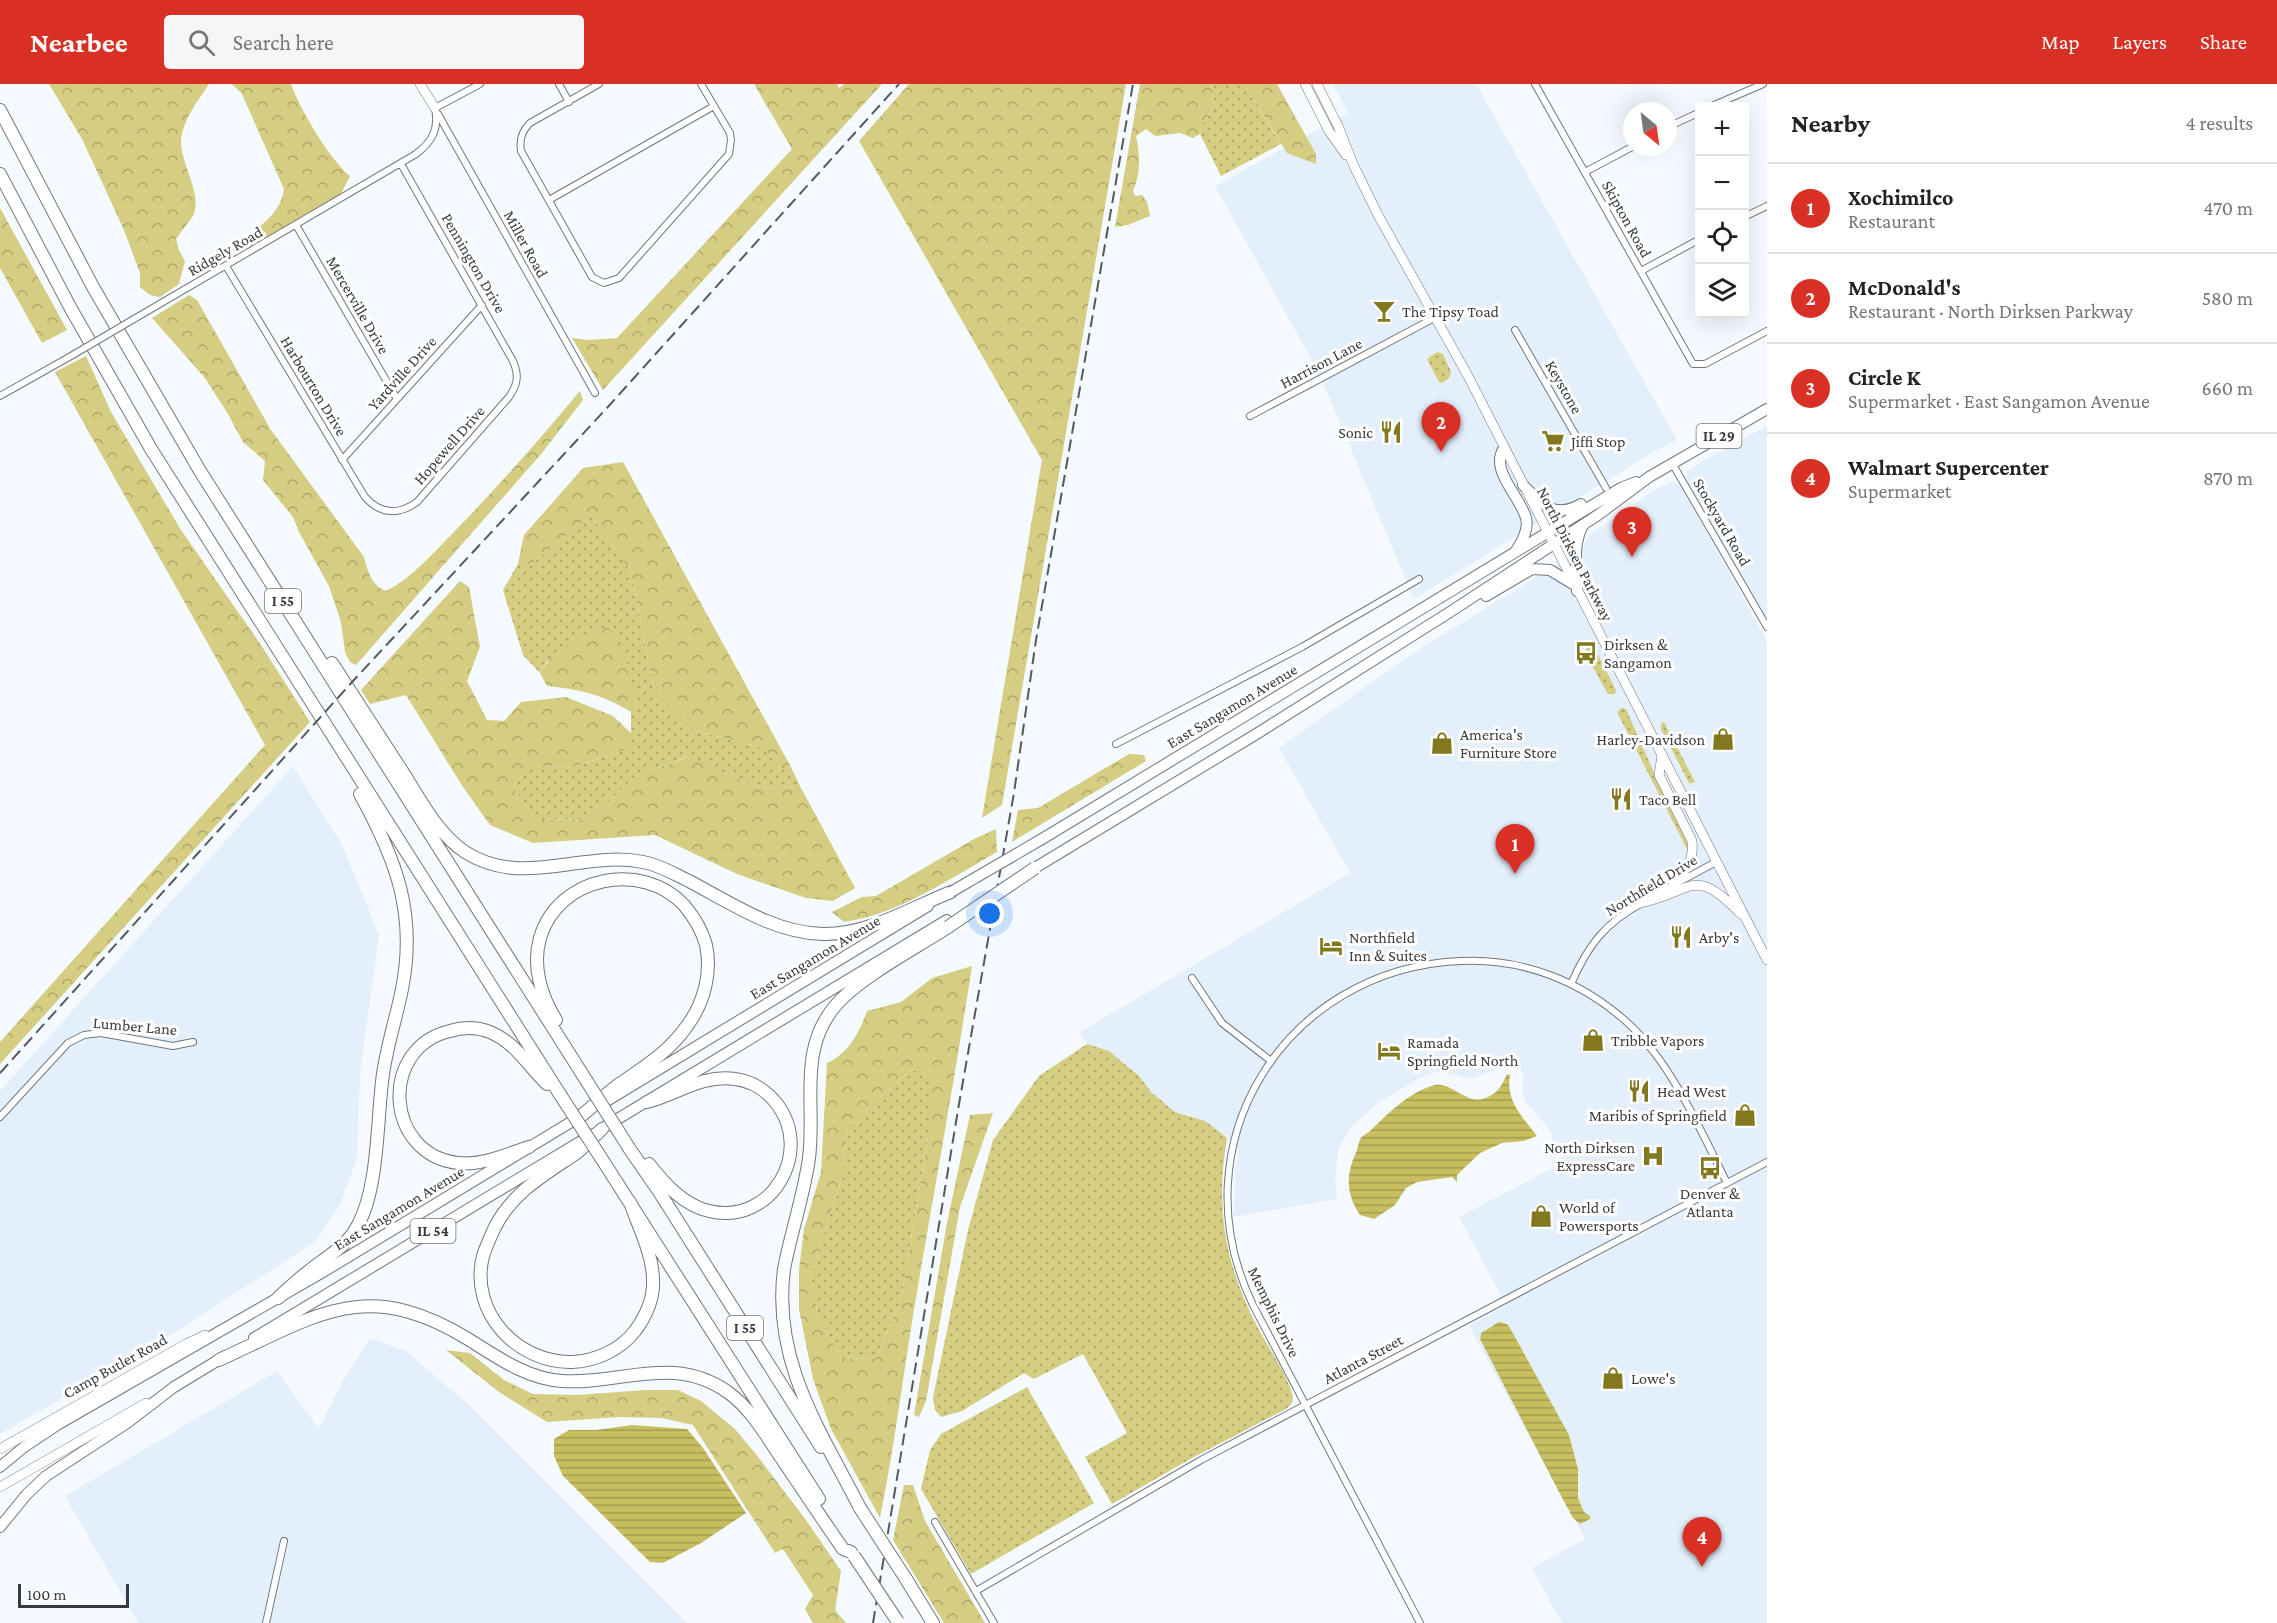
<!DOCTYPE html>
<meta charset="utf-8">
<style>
:root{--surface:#fff;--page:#f6f6f6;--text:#222;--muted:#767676;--line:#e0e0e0;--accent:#d93025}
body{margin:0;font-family:"Crimson Pro",serif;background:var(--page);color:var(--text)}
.controls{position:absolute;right:18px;top:18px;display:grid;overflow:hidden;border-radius:6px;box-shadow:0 6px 24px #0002}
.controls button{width:54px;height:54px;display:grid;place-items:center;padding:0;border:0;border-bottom:2px solid var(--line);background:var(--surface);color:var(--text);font:30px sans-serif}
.compass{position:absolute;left:1623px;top:18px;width:54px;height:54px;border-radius:50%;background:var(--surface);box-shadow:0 6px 24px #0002;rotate:151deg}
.scale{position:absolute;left:18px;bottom:15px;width:111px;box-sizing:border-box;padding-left:6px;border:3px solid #383b3d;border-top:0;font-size:16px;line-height:21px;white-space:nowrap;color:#383b3d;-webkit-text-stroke:4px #fff;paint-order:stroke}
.you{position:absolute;left:990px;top:830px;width:21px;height:21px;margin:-15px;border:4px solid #fff;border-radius:50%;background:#1a73e8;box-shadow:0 0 0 9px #1a73e833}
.badge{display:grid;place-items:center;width:39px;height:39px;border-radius:50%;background:var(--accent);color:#fff;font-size:20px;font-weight:700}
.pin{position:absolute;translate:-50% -50px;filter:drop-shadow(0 2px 3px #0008)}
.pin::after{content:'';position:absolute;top:32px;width:21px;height:18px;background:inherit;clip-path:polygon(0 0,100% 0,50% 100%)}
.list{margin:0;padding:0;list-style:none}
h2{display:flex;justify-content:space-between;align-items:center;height:78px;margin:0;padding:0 24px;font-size:26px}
h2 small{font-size:20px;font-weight:400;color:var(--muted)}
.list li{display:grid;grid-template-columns:39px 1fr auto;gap:18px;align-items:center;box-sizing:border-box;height:90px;padding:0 24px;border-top:2px solid var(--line)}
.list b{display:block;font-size:22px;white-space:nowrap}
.list p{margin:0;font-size:20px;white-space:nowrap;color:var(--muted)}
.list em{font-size:20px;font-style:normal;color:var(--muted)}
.icon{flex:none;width:33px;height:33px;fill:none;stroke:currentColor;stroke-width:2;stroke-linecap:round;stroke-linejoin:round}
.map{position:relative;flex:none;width:1767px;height:1539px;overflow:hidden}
header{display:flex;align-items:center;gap:36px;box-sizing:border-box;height:84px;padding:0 30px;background:var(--accent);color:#fff}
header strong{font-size:28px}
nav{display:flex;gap:33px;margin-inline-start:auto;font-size:21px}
.search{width:420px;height:54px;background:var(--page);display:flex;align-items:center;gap:15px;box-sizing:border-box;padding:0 21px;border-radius:6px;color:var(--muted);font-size:22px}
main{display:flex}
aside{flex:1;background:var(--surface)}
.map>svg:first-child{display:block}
</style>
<header>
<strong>Nearbee</strong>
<div class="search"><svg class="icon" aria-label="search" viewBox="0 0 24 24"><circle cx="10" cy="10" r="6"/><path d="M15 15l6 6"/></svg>Search here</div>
<nav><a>Map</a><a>Layers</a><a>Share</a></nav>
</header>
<main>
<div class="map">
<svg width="1767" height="1539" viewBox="0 0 1767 1539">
<defs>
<pattern id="grass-dots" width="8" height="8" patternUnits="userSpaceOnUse" patternTransform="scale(1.5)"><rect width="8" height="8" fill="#d5cd81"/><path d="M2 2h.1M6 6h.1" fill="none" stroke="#aea86b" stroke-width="1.8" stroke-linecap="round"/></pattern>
<pattern id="forest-crowns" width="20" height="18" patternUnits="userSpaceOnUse" patternTransform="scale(1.5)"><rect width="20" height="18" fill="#d5cd81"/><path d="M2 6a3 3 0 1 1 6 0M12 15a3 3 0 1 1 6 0" fill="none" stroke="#aea86b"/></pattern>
<pattern id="water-rules" width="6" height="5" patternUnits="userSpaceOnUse" patternTransform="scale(1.5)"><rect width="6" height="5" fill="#c7be5f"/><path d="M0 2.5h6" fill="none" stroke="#a39c50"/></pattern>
</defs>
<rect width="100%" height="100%" fill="#f4faff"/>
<path fill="#e3f0fb" d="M1333,0H1476L1677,356L1655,367L1414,515L1319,289L1215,102L1348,29Z
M1767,342V536L1688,398L1687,388L1704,376Z
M1673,397L1680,401L1767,557V1539H1562L1532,1484L1585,1455L1469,1242L1506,1221L1459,1133L1560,1080L1558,1075L1562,1073L1553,1062L1551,1051L1548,1044L1525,1017L1522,1008L1523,990L1519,984L1507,980L1480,992L1471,995L1446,989L1434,988L1422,993L1380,1017L1350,1044L1338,1066L1335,1098L1337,1115L1234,1133L1235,1085L1239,1066L1227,1054L1189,1031L1175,1028L1151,1008L1139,992L1122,977L1109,967L1087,960L1080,948L1350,789L1279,664L1413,569L1582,465L1589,452L1597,445L1654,406Z
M293,682L343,763L379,851L360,988L357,1073L340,1121L316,1157L179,1246L0,1350V1007Z
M370,1254L406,1267L468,1320L687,1539H138L65,1412L277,1287L319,1345L342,1299Z"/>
<path fill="url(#grass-dots)" d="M1211,0H1244L1281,60L1221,92L1200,50L1202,40L1215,21Z
M1437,268L1443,270L1451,288L1449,294L1442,299L1439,298L1427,275Z
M591,431L631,488L654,606L695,647L765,664L780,686L791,683L800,702L758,704L687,673L637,691L590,735L536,736L513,703L529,683L575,682L631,664V628L638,623L547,577L540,589L523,571L503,506L518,480H531Z
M1590,562L1594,563L1616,606L1615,610H1608L1590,578L1586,563Z
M1622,624L1626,625L1655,691L1689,759L1688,767L1618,630V627Z
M1664,638L1695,698L1692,699H1689L1661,645V640Z
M1087,960L1109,967L1139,992L1151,1008L1175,1028L1205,1037L1227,1054C1215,1125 1225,1181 1258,1244C1269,1265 1288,1291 1293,1313L1292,1319L1286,1325L1192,1374L1112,1420L1085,1373L1127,1349L1083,1270L1034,1295L1024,1289L962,1327L941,1333L935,1326L933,1313L968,1146L993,1056L1039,992Z
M910,986L932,988V1028L901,1216L876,1274L842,1275L818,1232L811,1191L842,1094L848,1042Z
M1027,1303L1094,1419L971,1490L921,1405L930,1366L941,1350Z"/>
<path fill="url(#forest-crowns)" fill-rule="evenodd" d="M49,0H209C198,17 181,38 181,59C182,82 203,112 193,132C188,140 181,147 176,155L179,166L185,177L179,200L160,213L150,211L140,203V189L124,146L82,55Z
M232,0H291C300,25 329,75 350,92L341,110L247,167H242L239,162V158C258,144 281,130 284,105L242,10Z
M754,0H837L839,4L844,0H882L603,306L572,254L588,256L617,254L792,65Z
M909,0H1126L1002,721L982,734L1042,376L859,57Z
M1140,0H1211L1215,21L1202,40L1200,50L1193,54L1180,49L1155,52L1146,45L1136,52C1140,70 1141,89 1133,107L1135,112L1142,111L1147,118L1150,132L1128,141L1115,143Z
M1244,0H1277L1316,70V80L1287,69Z
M0,124L67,246L42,259L0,184Z
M189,211L197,216L271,346L364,473C368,488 371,501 386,507C412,494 431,471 452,450C497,404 539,356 580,307L583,316L542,369L356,581L350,578L345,568L341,538L329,502L299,448L293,433L263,396L265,377L243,358L228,330L205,294L152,234Z
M86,272L111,328L181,446L261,561L310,638L0,980V958L265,661L55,288Z
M623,378L791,683L780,686L765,664L695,647L654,606L631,488L591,431L531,480H518L524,451L583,384Z
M460,497L469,503L480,563L467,597L487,636L504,637L521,618L566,613L613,632L632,650L631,664L575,682L529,683L513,703L536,736L590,735L637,691L688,673L758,704L800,702L855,804L833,817L806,814L737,790L655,751L533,759L490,741L461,700L406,611L370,620L361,606Z
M607,542L622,560L638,623L631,628C604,611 578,605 547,602L540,589C556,562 580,554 607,542Z
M1129,670L1144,671L1146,677L1012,758L1018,726L1038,724Z
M996,745L997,768C951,794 897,831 844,838L832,828L862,813L876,812L974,755Z
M972,882C956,987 937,1091 919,1196C905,1275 896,1355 880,1434L831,1345L813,1295L799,1225V1186L804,1145L821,1088L827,979C849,969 859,949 867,927L901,918L932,894ZM910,986L932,989V1028L901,1216L876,1274L842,1275L818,1232L811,1191L842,1094L848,1042Z
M993,1029L960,1123L926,1317L919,1333L914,1331L947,1139L970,1031Z
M446,1266L470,1269L504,1296L533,1310L577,1311L646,1306H678L701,1317L734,1344L755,1369L806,1436L841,1487L835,1526L846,1539H813L805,1525L813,1511L783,1465L775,1469L693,1341L661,1334L620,1333L547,1338L499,1308Z
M904,1401H913L925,1437L985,1539H944L893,1456Z"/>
<path fill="url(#water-rules)" d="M1507,990L1510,991C1505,1016 1523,1034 1537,1052L1523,1057L1502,1059L1480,1069L1457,1091V1098L1452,1093L1417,1098L1406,1104L1395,1121L1374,1135L1360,1131C1345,1108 1346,1090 1357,1066C1358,1063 1359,1056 1361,1054C1363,1051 1366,1050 1369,1048C1388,1030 1408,1008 1435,1001C1451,998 1465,1019 1482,1015C1496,1012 1502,1002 1507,990Z
M1499,1238L1507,1240L1510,1244L1569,1351L1578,1385V1414L1584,1428L1590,1432V1435L1580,1440L1573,1434L1558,1406L1480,1255L1481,1249Z
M632,1341L687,1345L703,1364L746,1429L701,1459L663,1479L650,1478L563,1392L554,1372V1355L569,1346H596Z"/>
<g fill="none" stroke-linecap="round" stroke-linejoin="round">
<g stroke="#71787d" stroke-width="8">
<path id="street" d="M559,0L569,18
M599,0L530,39C522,47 519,55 521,67L592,193L604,199L619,194L729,70L731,56L730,49L701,0
M1535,0L1693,280H1705L1767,247
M1712,22L1763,0
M435,24L480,0
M438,30L595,309
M1668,43L1700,28
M1585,88L1632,63
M549,116L714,22
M1744,133L1767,122
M296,141L397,315
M226,182L365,413C381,431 399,431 417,418L509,313C518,300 519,291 513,277L401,80
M1641,187L1700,155
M134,235L416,70C433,57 439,45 435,24
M1515,246L1606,404
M0,312L71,272
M1250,332L1436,233
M342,376L482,221
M1672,379L1767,543
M1116,660L1302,563L1419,495
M1653,812L1716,778
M1192,894L1222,939L1271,977
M1571,900C1588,861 1605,839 1642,819
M0,1033L68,959L84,951L101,949L173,962L193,958
M935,1438L994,1539
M976,1507L1201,1376L1767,1078
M266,1539L284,1457
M1420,1539L1253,1221C1175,1060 1285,884 1461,877C1524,874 1584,898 1630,941C1672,981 1701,1047 1727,1099"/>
</g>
<g stroke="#71787d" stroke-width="10">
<path id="secondary" d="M420,0L435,24
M1305,0L1329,47L1346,71
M1317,0L1338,42L1353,80L1378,131L1468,292L1767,876
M1662,671L1659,691L1692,757C1694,779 1686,785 1673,801
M1640,819C1695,807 1693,781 1741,830
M0,1365L186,1260L205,1251
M0,1403L146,1319"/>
</g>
<g stroke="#71787d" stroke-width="12">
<path id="primary" d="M1504,364C1489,386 1520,412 1526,434C1529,445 1523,456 1517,465
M1523,401C1541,419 1554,436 1581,420
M1577,507C1577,484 1572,462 1583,441
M1486,512L1532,485L1550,486L1573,500
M1042,755L1621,404L1636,398
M1038,782L1258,649L1450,528L1598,431L1649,393L1767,325
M600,1021L928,822
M606,1042L947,836
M254,1254L593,1050
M0,1383L24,1363L57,1341L323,1188L581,1032
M0,1443L27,1410L46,1392L127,1339L174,1303L225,1272"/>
</g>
<g stroke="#71787d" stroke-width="14">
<path id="highway" d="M0,26L93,203L200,387L586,996
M0,90L70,223L151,365L561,1012
M332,579C356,616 380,653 404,690C421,717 438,750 465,768C523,805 582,766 643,778C660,781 674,790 689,797C731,819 774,849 823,850C868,851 910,824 951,808
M556,936C541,912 532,882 540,854C558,792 642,776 684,821C694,833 702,846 706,861C712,889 704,919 687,942C669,968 644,983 618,1001C605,1011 593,1022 580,1033
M647,1018C677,1010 703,990 735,995C752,997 767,1007 777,1020C814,1069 771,1142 709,1127C683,1121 665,1100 649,1080
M602,1045C593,1053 585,1063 575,1070C544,1091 513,1108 495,1143C491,1152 486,1162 483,1172C469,1228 517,1279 572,1278C596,1277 620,1266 635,1247C646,1232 654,1215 653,1196C653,1170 638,1142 630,1118
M529,1063C507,1070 482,1082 458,1079C385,1071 378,964 450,947C463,943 477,943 490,948C516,959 528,982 547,1000
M629,1064L658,1106L821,1363
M605,1080L819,1415
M278,1214C288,1205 298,1195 309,1187C326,1173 347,1163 358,1141C378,1104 377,1041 382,998C385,967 396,936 402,905C417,830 396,775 360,710
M219,1276C316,1232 365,1192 468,1255C497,1273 527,1295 562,1297C621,1301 674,1269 729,1309C751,1325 765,1350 780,1372C801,1403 822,1435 843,1465L851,1468
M860,1424C820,1346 772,1277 784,1185C791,1148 804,1111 809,1074C816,1021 797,966 836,921C860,893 916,864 948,843
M906,1495L933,1539"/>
</g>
<use href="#street" stroke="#fff" stroke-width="6"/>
<use href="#secondary" stroke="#fff" stroke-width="9"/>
<use href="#primary" stroke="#fff" stroke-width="10"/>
<use href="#highway" stroke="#fff" stroke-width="12"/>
<path stroke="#56595c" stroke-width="2" stroke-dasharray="12 6" stroke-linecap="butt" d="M0,989L353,597L606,325L899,0
M873,1539L959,1020L1014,709L1036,556L1133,0"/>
<g stroke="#71787d" stroke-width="8" stroke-linecap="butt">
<path id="street-bridge" d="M71,272L134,235"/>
</g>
<g stroke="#71787d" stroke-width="12" stroke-linecap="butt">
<path id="primary-bridge" d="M951,808L1042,755"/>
</g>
<g stroke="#71787d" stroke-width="14" stroke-linecap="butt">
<path id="highway-bridge" d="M948,843L1035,784
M586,996L629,1064
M561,1012L605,1080
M860,1424L906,1495
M854,1472L898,1538"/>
</g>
<use href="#street-bridge" stroke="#fff" stroke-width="6"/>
<use href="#primary-bridge" stroke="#fff" stroke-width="10"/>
<use href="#highway-bridge" stroke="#fff" stroke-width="12"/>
</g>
<defs>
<g id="bar-bare" transform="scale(1.8)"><path d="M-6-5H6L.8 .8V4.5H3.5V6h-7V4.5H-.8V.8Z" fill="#82791e" stroke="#fff" stroke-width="2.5" paint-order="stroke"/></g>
<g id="restaurant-bare" transform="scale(1.8)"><path d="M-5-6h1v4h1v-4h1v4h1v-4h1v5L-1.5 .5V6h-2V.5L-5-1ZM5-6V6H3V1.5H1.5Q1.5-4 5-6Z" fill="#82791e" stroke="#fff" stroke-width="2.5" paint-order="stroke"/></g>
<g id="supermarket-bare" transform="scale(1.8)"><path d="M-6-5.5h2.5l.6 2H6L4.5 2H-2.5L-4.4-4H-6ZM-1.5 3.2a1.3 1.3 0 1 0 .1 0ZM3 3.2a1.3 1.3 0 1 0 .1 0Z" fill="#82791e" stroke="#fff" stroke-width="2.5" paint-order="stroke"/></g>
<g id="bus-bare" transform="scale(1.8)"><path d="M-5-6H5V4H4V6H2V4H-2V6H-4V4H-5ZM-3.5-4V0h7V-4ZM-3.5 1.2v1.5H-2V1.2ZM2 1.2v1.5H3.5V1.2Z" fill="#82791e" stroke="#fff" stroke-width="2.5" paint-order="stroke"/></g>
<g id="shop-bare" transform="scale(1.8)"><path d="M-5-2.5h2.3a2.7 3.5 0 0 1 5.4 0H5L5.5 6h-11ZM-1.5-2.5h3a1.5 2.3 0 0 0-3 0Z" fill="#82791e" stroke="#fff" stroke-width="2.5" paint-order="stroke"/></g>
<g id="hotel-bare" transform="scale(1.8)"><path d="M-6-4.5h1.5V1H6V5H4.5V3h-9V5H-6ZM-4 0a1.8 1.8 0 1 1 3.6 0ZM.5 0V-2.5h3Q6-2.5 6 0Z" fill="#82791e" stroke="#fff" stroke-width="2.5" paint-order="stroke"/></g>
<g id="hospital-bare" transform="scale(1.8)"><path d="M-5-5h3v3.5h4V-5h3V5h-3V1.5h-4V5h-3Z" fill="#82791e" stroke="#fff" stroke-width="2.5" paint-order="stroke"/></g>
</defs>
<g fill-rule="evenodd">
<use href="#bar-bare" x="1384" y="227"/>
<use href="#restaurant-bare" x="1391" y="348"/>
<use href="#supermarket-bare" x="1553" y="357"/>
<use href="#bus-bare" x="1586" y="569"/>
<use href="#shop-bare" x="1723" y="655"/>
<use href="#shop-bare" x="1442" y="659"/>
<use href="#restaurant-bare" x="1621" y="715"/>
<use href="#restaurant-bare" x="1681" y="853"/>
<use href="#hotel-bare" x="1331" y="862"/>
<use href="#shop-bare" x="1593" y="956"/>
<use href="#hotel-bare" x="1389" y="967"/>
<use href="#restaurant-bare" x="1639" y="1007"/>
<use href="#shop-bare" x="1745" y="1031"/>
<use href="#hospital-bare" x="1653" y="1072"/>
<use href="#bus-bare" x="1710" y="1084"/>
<use href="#shop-bare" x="1541" y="1132"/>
<use href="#shop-bare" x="1613" y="1294"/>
</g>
<g text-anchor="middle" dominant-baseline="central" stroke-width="6" stroke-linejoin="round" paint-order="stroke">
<g fill="#fff" stroke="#747677" stroke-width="1.5">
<rect x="1696.5" y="340" width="45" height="24" rx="4.5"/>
<rect x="265" y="505" width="36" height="24" rx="4.5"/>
<rect x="410.5" y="1135" width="45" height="24" rx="4.5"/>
<rect x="727" y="1232" width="36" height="24" rx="4.5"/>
</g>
<g font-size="15" font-weight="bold" fill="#383b3d">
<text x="1719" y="352">IL 29</text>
<text x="283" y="517">I 55</text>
<text x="433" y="1147">IL 54</text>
<text x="745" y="1244">I 55</text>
</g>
<g font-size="16" fill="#383b3d" stroke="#fff">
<text transform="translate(1627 135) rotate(61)">Skipton Road</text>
<text transform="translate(526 160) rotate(61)">Miller Road</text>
<text transform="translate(225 167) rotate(-30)">Ridgely Road</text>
<text transform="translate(474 179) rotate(60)">Pennington Drive</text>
<text transform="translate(358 221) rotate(60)">Mercerville Drive</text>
<text transform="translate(1321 279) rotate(-28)">Harrison Lane</text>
<text transform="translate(402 289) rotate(-48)">Yardville Drive</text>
<text transform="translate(314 302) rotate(59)">Harbourton Drive</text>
<text transform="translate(1564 303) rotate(60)">Keystone</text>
<text transform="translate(449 361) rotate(-49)">Hopewell Drive</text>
<text transform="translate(1722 438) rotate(60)">Stockyard Road</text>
<text transform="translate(1575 470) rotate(63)">North Dirksen Parkway</text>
<text transform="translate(1232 622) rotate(-31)">East Sangamon Avenue</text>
<text transform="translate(1651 801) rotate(-31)">Northfield Drive</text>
<text transform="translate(815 873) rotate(-31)">East Sangamon Avenue</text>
<text transform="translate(135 942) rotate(5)">Lumber Lane</text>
<text transform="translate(399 1124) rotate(-31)">East Sangamon Avenue</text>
<text transform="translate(1274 1228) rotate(64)">Memphis Drive</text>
<text transform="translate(1363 1275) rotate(-28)">Atlanta Street</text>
<text transform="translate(115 1282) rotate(-29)">Camp Butler Road</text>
</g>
<g font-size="16" fill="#383b3d" stroke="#fff" text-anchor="start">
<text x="1402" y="227">The Tipsy Toad</text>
<text x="1373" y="348" text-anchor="end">Sonic</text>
<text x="1571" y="357">Jiffi Stop</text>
<text x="1604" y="560">Dirksen &amp;<tspan x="1604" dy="18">Sangamon</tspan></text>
<text x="1460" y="650">America's<tspan x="1460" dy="18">Furniture Store</tspan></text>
<text x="1705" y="655" text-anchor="end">Harley-Davidson</text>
<text x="1639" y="715">Taco Bell</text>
<text x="1349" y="853">Northfield<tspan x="1349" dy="18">Inn &amp; Suites</tspan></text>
<text x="1699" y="853">Arby's</text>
<text x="1611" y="956">Tribble Vapors</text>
<text x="1407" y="958">Ramada<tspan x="1407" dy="18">Springfield North</tspan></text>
<text x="1657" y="1007">Head West</text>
<text x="1727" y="1031" text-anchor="end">Maribis of Springfield</text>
<text x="1635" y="1063" text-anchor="end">North Dirksen<tspan x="1635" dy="18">ExpressCare</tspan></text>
<text x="1710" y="1109" text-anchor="middle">Denver &amp;<tspan x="1710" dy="18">Atlanta</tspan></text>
<text x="1559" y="1123">World of<tspan x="1559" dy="18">Powersports</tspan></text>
<text x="1631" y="1294">Lowe's</text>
</g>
</g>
</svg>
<div class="controls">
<button>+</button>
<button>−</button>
<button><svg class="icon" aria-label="locate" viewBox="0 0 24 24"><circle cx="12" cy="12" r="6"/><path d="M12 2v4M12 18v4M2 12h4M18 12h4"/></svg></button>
<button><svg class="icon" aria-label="layers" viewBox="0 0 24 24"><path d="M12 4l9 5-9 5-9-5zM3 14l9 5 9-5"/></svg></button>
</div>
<svg class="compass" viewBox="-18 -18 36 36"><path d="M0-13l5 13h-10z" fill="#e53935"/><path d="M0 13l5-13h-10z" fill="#767676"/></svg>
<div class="scale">100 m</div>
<div class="you"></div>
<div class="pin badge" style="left:1515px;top:790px">1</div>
<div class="pin badge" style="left:1441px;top:368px">2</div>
<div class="pin badge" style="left:1632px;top:473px">3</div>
<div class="pin badge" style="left:1702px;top:1483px">4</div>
</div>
<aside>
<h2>Nearby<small>4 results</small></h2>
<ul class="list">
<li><span class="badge">1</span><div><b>Xochimilco</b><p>Restaurant</p></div><em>470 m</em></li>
<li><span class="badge">2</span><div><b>McDonald's</b><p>Restaurant · North Dirksen Parkway</p></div><em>580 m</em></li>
<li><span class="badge">3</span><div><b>Circle K</b><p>Supermarket · East Sangamon Avenue</p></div><em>660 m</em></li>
<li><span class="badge">4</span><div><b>Walmart Supercenter</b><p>Supermarket</p></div><em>870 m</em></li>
</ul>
</aside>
</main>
